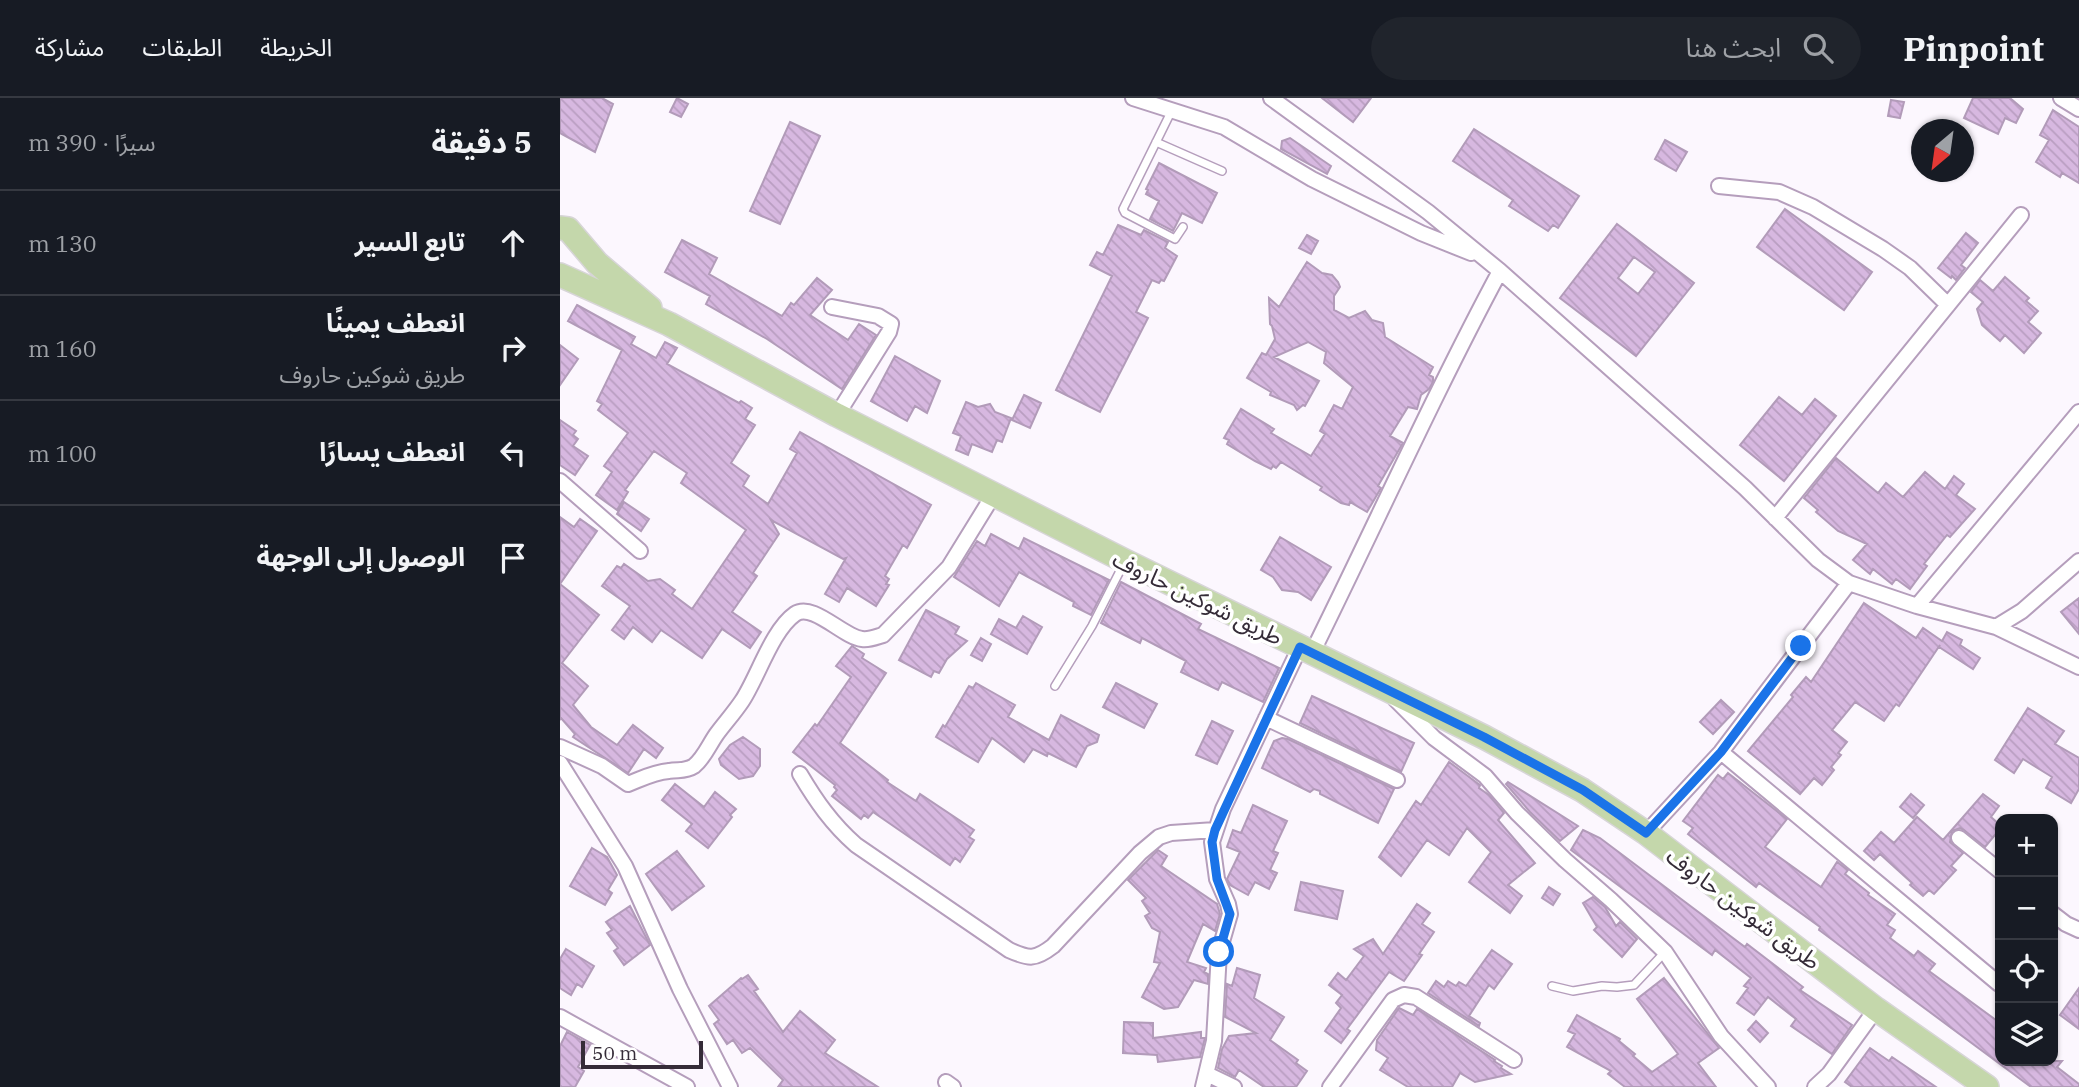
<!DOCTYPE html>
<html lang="ar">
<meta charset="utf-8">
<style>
:root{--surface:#171b24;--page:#20242c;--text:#f1f3f6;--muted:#9ea1a6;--line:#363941}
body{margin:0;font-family:"IBM Plex Serif","Noto Sans Arabic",serif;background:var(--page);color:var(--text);direction:rtl}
.controls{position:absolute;right:21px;bottom:21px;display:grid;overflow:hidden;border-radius:14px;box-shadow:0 2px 5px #0004}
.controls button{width:63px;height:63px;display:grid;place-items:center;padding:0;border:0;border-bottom:2px solid var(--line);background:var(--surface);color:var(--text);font:35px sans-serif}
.compass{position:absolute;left:1351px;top:21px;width:63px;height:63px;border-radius:50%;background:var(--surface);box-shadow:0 2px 5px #0004;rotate:209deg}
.scale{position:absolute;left:21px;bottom:18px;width:122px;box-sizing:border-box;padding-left:7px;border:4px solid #352c38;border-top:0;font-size:19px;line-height:24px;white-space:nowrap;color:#352c38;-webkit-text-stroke:5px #fff;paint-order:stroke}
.stop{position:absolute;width:21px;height:21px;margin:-16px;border:5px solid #1a73e8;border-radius:50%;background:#fff}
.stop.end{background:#1a73e8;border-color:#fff;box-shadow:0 2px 7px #0008}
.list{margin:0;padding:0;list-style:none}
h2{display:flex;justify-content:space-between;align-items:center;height:91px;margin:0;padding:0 28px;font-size:30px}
h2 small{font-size:23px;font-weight:400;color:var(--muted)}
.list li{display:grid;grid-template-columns:46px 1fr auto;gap:21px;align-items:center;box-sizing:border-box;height:105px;padding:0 28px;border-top:2px solid var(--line)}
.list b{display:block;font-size:26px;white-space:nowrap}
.list p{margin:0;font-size:23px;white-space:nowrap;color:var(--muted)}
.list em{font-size:23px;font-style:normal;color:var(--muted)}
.icon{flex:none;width:38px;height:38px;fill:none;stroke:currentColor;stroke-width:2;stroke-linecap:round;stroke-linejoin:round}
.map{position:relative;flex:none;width:1519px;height:989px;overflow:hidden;direction:ltr}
header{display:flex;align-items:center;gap:42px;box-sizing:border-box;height:98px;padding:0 35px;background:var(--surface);border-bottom:2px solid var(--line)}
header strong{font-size:33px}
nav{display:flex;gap:38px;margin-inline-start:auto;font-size:24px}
.search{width:490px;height:63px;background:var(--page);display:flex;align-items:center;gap:18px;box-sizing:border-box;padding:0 24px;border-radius:38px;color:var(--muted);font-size:26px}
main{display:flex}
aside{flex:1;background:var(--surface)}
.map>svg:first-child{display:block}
</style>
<header>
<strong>Pinpoint</strong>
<div class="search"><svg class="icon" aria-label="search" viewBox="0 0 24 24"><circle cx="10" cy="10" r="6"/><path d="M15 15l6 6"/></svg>ابحث هنا</div>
<nav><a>الخريطة</a><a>الطبقات</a><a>مشاركة</a></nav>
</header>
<main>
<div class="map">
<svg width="1519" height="989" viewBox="0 0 1519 989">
<defs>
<pattern id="building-back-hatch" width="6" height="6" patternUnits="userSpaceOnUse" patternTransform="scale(1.75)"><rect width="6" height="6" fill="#d7b8e0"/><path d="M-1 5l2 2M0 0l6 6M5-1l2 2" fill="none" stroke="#b99ec1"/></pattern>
</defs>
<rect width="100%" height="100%" fill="#fcf7fe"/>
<path fill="url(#building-back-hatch)" stroke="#b29bb9" stroke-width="2" fill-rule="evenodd" d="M0,0H42L53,6L35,54L0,35Z
M117,0L128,6L121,19L110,14Z
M762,0H811L793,24Z
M1413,0H1450L1463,11L1456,25L1445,20L1438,36L1404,20Z
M1331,2L1344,4L1340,20L1328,18Z
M1493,12L1519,29V85L1502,75L1500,79L1476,64L1489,42L1480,37Z
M230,24L260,38L220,126L190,113Z
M914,31L1019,98L998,130L993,127L988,133L949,108L953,102L893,63Z
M730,40L771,68L767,76L721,51L722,43Z
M1105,42L1127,54L1116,73L1095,61Z
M599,65L657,95L642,125L622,115L613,133L590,121L599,103L586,96L588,92L586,91Z
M1225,111L1312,174L1284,212L1197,149Z
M1057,126L1134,185L1076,258L1000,200ZM1074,159L1095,174L1078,196L1058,180Z
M558,127L581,137L584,132L608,144L605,150L617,158L604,183L601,182L599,185L592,182L576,214L588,220L540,314L496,292L552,178L530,167L537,154L543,157Z
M1406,135L1418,145L1401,167L1405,170L1396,182L1392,178L1391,180L1378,170Z
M747,137L758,143L751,156L739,150Z
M122,142L157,160L149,176L222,218L231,205L234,207L257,180L272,192L250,217L288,242L299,226L316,237L282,291L207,241L146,206L150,198L105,174Z
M747,164L762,175L772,177L778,184L780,189L774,198V212L789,220L805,213L812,222L823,225L825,239L873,269L869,277L873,279V284L869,291L861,297L857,311L848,309L830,338L843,345L818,388L821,390L807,414L790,404L789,407L781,405L760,392L762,389L721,364L716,370L713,368L711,371L695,363L667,346L669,342L664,340L681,311L714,331L711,335L751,358L765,336L760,333L774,307L782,311L793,289L764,265L766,254L748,244L714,259L759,283L745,308L743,307L737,312L734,307L710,297L711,294L687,280L702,255L706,257L715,241L712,228L710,226L709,200L719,209Z
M1445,179L1469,200L1466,203L1478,213L1468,224L1481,235L1464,255L1445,237L1440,243L1422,227L1417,211L1423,204L1411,194L1420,182L1433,193Z
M17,207L75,239L71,246L96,260L105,244L117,250L107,266L179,305L181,303L192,310L185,321L195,327L171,365L189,378L183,388L208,406L237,355L230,351L240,334L371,407L347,450L343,447L325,478L329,481L326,486L329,487L316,508L287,490L279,504L265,496L286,460L283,461L211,422L219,436L193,475L197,478L172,514L201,534L190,550L162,531L142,560L101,532L92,544L73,529L64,541L52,532L70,508L42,488L57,468L61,470L64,466L88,483L100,481L115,492L112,496L132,511L186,432L121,385L127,375L94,353L65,392L68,394L57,412L36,397L52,374L44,368L68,335L38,312L42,306L37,303L62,252L8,223Z
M0,247L18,261L0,287Z
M335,258L380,283L367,315L355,308L347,323L311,303Z
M464,297L481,305L470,330L452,322Z
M1219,299L1242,317L1255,301L1276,318L1224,383L1180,347Z
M406,304L418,309L430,306L435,314L451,320L442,344L437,342L432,354L412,346L408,357L396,352L401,338L393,335Z
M0,322L16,333L13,337L18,341L13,348L28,358L15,377L0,367Z
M1276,360L1318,395L1326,385L1343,399L1365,374L1385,391L1394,378L1404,386L1396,397L1415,411L1390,439L1387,437L1364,466L1367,468L1350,491L1336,481L1332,486L1313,471L1310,476L1293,462L1307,446L1278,433L1256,414L1258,412L1244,400Z
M64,404L89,421L81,433L57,416Z
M0,419L14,429L20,421L37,433L0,486Z
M431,436L459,451L464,440L549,482L531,517L513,508L514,504L459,474L439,508L394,479L417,443L425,448Z
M720,439L771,469L751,502L738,494L722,492L713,479L701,472Z
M561,484L641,526L638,531L719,570L703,604L662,584L658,592L621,574L626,563L582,540L580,545L541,525Z
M0,486L39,517L2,565L28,588L13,607L31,629L57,647L73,627L103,650L96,660L84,651L68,675L13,639L15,636L1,620L0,622Z
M1519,500V536L1501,514Z
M1304,505L1356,540L1363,530L1382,543L1387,534L1402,542L1400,547L1420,560L1413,571L1379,549L1380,547L1339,608L1336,606L1324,623L1295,604L1272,632L1287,644L1278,655L1281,657L1271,669L1274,672L1262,687L1254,680L1240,696L1188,653L1233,599L1231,597L1246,579L1251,584Z
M366,512L399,529L395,536L407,543L387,561L379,575L374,573L371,579L339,562Z
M463,518L482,529L467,556L431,536L439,521L456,530Z
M421,540L431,546L422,563L411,557Z
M292,548L304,556L302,560L326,575L280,645L328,682L327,684L356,703L360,696L414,732L409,739L414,742L400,764L395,760L390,767L313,714L308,720L304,717L301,721L272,698L277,692L274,689L275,687L233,654L255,626L257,628L291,579L276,568Z
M416,585L455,607L448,619L489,642L501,617L539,637L537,644L527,648L516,669L488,655L487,658L473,651L464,664L432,640L418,664L376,639L383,627L385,629L409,588L413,590Z
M556,585L597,606L584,630L543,609Z
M752,598L854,645L841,674L740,625Z
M1161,602L1174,614L1153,636L1140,624Z
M1468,610L1504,633L1495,646L1519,660V691L1511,705L1486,690L1492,679L1463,661L1454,675L1435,662Z
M652,623L673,633L657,666L636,657Z
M183,639L200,651V668L193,678L179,681L161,667L159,661L170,647Z
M722,640L728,641L834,691L818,725L760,696V693L754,691L750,694L702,670L714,643Z
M889,664L920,687L919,690L929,697L944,715L938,722L975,765L948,787L962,798L950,815L909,784L931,754L907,730L889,757L867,742L841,778L819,759L856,703L861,707Z
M1168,675L1227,721L1205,749L1261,789L1277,764L1288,772L1285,776L1309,795L1308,797L1335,816L1327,827L1335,832L1330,840L1354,858L1358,853L1375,866L1369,873L1440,925V963H1502L1497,969L1519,986V989H1471L1259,832L1260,829L1199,785L1196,789L1128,736L1133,730L1123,723L1158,677L1163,681Z
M948,684L1007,721L1018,728L1000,743L970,714L946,686Z
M115,686L144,709L155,694L176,711L170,717L172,719L148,750L126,733L132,726L102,702Z
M1351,696L1364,707L1353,720L1340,709Z
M1423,696L1439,708L1431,719L1440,727V731L1425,749L1404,732L1400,730L1392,733L1390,744L1403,755L1391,768L1396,772L1374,796L1369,792L1363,798L1350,787L1352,785L1320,756L1314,762L1304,753L1321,734L1334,745L1357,719L1383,742Z
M693,707L727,723L713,753L718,755L710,772L717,775L709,791L695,784L688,797L670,787L667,781L680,754L667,749L673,732L681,735Z
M1023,732L1040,740L1185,849L1187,846L1243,889L1240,892L1292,927L1272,956L1231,928L1236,921L1208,899L1194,917L1177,905L1188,890L1184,888L1191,880L1155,852L1152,857L1011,752Z
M32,750L47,759L57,777L48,792L52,795L45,807L10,788Z
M598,752L607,758L601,768L657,806L660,816L655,833L643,826L627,864L646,870L644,874L648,876V886L634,882L618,909L604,911L582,899L600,865L594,864L600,834L592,830L585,818L590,815L582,803L586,800L568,782Z
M117,753L144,788L112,812L86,776Z
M741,784L783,793L777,821L735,812Z
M989,789L1000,796L993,807L982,800Z
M1033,799L1045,809L1056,828L1060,824L1077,841L1062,859L1034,832L1037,829L1023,805Z
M857,806L870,815L862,826L874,834L859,856L862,857L844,883L829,874L787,931L790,933L781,945L765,933L781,910L776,905L782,897L769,887L778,875L786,882L804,858L794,851L813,841L823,856Z
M70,808L90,847L64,867L54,853L58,850L47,835L52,832L46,824Z
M6,851L34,868L22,889L17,886L11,897L0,890V861Z
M932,852L952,866L934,891L929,887L909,918L920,925L919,928L868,895L876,883L884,889L888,883L896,888L899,884L906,888Z
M677,870L700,877L694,900L724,919L710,942L738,962L736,965L747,973L736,989H704L679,972L675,979L658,970L662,951L669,938L696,935L665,919L667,886L672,888Z
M188,877L198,891L194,893L223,934L240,913L275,942L265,955L318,989H218L223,982L190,950L182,955L173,942L167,946L154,926L159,922L149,908L181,880L182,881Z
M1104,880L1159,950L1138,965L1156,989H1065L1048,976L1051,973L1007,949L1015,936L1008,933L1017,917L1060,941L1059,943L1075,956L1073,958L1092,974L1118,956L1077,901Z
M1519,890V931L1500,917Z
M839,910L853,917L857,911L935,962L934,963L942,968L941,970L951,976L915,984L900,975L892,989H848L820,972L828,960L816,952L817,942Z
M1196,923L1208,935L1200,944L1188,932Z
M564,924L593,925V940L641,934V940H645L640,959L598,964L597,957L563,955Z
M7,934L30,947L18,969L24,973L15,989H0V948Z
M1310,950L1329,963L1332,959L1376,989H1292L1285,984Z"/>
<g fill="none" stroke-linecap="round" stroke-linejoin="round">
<g stroke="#b59ebc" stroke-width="10">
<path id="service" d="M612,12L563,111L565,115L615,141L623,129
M596,44L662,73
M495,588L532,528L563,467
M992,888L1013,893L1042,888L1057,889L1074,887L1105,854"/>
</g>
<g stroke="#b59ebc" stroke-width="18">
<path id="minor" d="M573,0L664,29L752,81L861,135L911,155
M711,0L868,114L940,173L1185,390L1258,462L1289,485L1357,508L1436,529L1519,569
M1501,0L1519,11
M1159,88L1219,94L1253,109L1323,151L1350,170L1388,207
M272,209L318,218L331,226L329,234L277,317
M0,383L80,453
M1215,420L1461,117
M1357,508L1519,314
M1436,529L1462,513L1519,463
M752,555C815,428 873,298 940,173
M835,601L874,640L925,678L957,715L1005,762L1051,802L1105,854L1161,938L1208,989
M706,620L837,682
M0,649L42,668L68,686C81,681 94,674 109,673C118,671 125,674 134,668C144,660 149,647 156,637C164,626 174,615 182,603C197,581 212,532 235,516C253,504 283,539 302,541C310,542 316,539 323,537L389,469L434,396
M1161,654L1439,886
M0,665L65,768L120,891L170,989
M240,676C256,703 272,726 296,747L449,852C469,861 475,862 493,848L580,755L599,739L611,735L655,732
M1086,735L1161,654L1289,485
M1399,740L1440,773
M1493,816L1506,826L1519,832
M0,919L127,989
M647,976L674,989
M386,984L393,989
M643,989L654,943L659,854L670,816L668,806L657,781L652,744L663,711L740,549
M770,989L833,902L844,897L856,899L954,962
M1255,989L1269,976L1316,911"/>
</g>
<g stroke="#d7d5d7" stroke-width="26">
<path id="primary" d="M0,130L8,131L37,165L90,210
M0,177L109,226L277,317L565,463L924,639L1022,692L1086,735L1316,911L1427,989"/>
</g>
<use href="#service" stroke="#fff" stroke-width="7"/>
<use href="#minor" stroke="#fff" stroke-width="14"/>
<use href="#primary" stroke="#c4d7ab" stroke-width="23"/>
</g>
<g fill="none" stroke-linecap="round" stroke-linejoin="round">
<path stroke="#1a73e8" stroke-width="9" d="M659,854L670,816L657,781L652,744L655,732L740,549L924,639L1023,692L1086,735L1161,654L1241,548"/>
</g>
<g text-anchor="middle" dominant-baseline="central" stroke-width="7" stroke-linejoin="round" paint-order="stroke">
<g font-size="23" fill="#352c38" stroke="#fff">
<text transform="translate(638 499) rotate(26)">طريق شوكين حاروف</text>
<text transform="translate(1184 810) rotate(37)">طريق شوكين حاروف</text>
</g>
</g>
</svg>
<div class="controls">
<button>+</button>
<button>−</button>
<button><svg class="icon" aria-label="locate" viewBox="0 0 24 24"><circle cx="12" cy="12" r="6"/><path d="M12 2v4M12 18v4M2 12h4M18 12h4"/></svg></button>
<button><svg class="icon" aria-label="layers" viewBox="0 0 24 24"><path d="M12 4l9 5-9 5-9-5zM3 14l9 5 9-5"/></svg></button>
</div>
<svg class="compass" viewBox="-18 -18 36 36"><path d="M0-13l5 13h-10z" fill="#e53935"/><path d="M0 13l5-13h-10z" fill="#9ea1a6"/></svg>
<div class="scale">50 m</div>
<div class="stop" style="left:659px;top:854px"></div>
<div class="stop end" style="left:1241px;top:548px"></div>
</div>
<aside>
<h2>5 دقيقة<small>سيرًا · 390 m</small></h2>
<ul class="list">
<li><svg class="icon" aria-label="ahead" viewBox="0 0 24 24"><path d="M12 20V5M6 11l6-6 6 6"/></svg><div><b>تابع السير</b></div><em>130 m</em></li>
<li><svg class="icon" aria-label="right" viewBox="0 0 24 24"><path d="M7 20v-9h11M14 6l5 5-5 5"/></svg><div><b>انعطف يمينًا</b><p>طريق شوكين حاروف</p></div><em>160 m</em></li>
<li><svg class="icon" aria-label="left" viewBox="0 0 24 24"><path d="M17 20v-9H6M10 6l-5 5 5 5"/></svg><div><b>انعطف يسارًا</b></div><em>100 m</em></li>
<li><svg class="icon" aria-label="arrive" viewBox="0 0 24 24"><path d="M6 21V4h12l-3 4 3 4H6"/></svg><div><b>الوصول إلى الوجهة</b></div></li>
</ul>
</aside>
</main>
